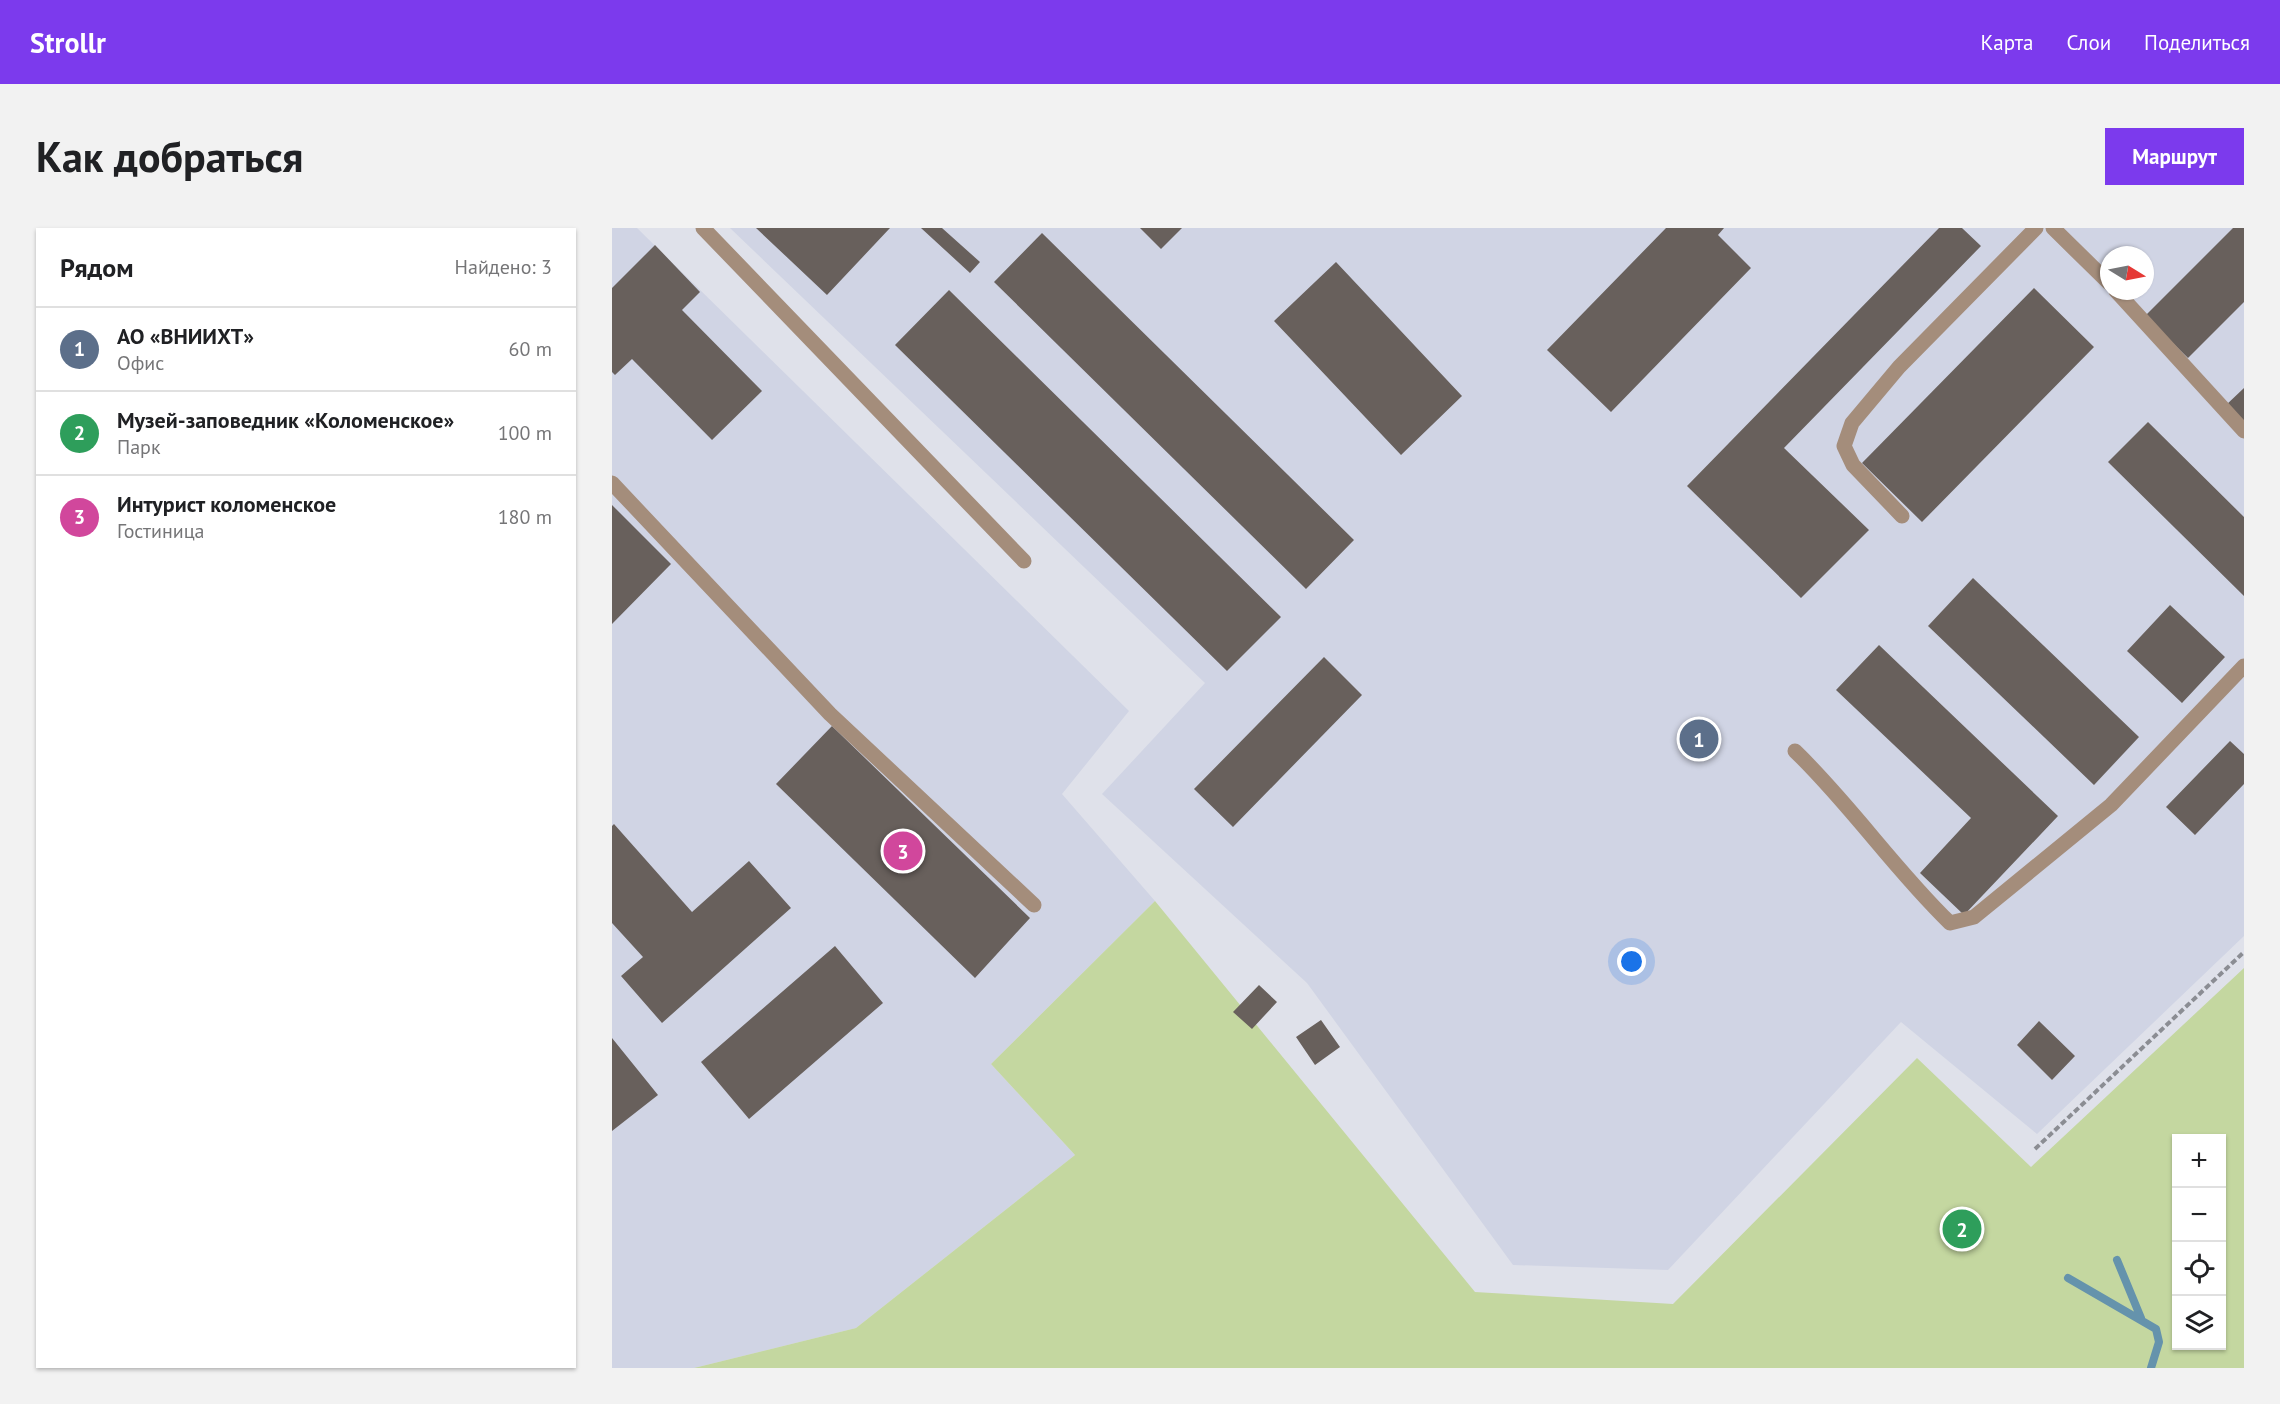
<!DOCTYPE html>
<html lang="ru">
<meta charset="utf-8">
<style>
:root{--surface:#fff;--page:#f2f2f2;--text:#202124;--muted:#757577;--line:#e0e0e0;--accent:#7c3aed}
body{margin:0;font-family:"PT Sans",sans-serif;background:var(--page);color:var(--text)}
.controls{position:absolute;right:18px;bottom:18px;display:grid;overflow:hidden;border-radius:0px;box-shadow:0 2px 4px #0004}
.controls button{width:54px;height:54px;display:grid;place-items:center;padding:0;border:0;border-bottom:2px solid var(--line);background:var(--surface);color:var(--text);font:30px sans-serif}
.compass{position:absolute;left:1488px;top:18px;width:54px;height:54px;border-radius:50%;background:var(--surface);box-shadow:0 2px 4px #0004;rotate:100deg}
.you{position:absolute;left:1020px;top:734px;width:21px;height:21px;margin:-15px;border:4px solid #fff;border-radius:50%;background:#1a73e8;box-shadow:0 0 0 9px #1a73e833}
.badge{display:grid;place-items:center;width:39px;height:39px;border-radius:50%;background:var(--accent);color:#fff;font-size:20px;font-weight:700}
.pin{position:absolute;translate:-50% -50%;border:3px solid #fff;box-shadow:0 2px 6px #0006}
.list{margin:0;padding:0;list-style:none}
h2{display:flex;justify-content:space-between;align-items:center;height:78px;margin:0;padding:0 24px;font-size:26px}
h2 small{font-size:20px;font-weight:400;color:var(--muted)}
.list li{display:grid;grid-template-columns:39px 1fr auto;gap:18px;align-items:center;box-sizing:border-box;height:84px;padding:0 24px;border-top:2px solid var(--line)}
.list b{display:block;font-size:22px;white-space:nowrap}
.list p{margin:0;font-size:20px;white-space:nowrap;color:var(--muted)}
.list em{font-size:20px;font-style:normal;color:var(--muted)}
.icon{flex:none;width:33px;height:33px;fill:none;stroke:currentColor;stroke-width:2;stroke-linecap:round;stroke-linejoin:round}
.map{position:relative;flex:none;width:1632px;height:1140px;overflow:hidden;border-radius:0px}
header{display:flex;align-items:center;gap:36px;box-sizing:border-box;height:84px;padding:0 30px;background:var(--accent);color:#fff}
header strong{font-size:28px}
nav{display:flex;gap:33px;margin-inline-start:auto;font-size:21px}
.intro{display:flex;align-items:center;justify-content:space-between;box-sizing:border-box;height:144px;padding:0 36px}
h1{margin:0;font-size:42px}
.button{padding:15px 27px;border-radius:0px;background:var(--accent);color:#fff;font-size:21px;font-weight:700}
main{display:flex;gap:36px;padding:0 36px}
aside{flex:1;background:var(--surface);border-radius:0px;box-shadow:0 2px 4px #0004}
.map>svg:first-child{display:block}
</style>
<header>
<strong>Strollr</strong>
<nav><a>Карта</a><a>Слои</a><a>Поделиться</a></nav>
</header>
<div class="intro"><h1>Как добраться</h1><a class="button">Маршрут</a></div>
<main>
<aside>
<h2>Рядом<small>Найдено: 3</small></h2>
<ul class="list">
<li><span class="badge" style="background:#5c6f8a">1</span><div><b>АО «ВНИИХТ»</b><p>Офис</p></div><em>60 m</em></li>
<li><span class="badge" style="background:#2e9e5b">2</span><div><b>Музей-заповедник «Коломенское»</b><p>Парк</p></div><em>100 m</em></li>
<li><span class="badge" style="background:#d1479c">3</span><div><b>Интурист коломенское</b><p>Гостиница</p></div><em>180 m</em></li>
</ul>
</aside>
<div class="map">
<svg width="1632" height="1140" viewBox="0 0 1632 1140">
<rect width="100%" height="100%" fill="#dfe1ea"/>
<path fill="#d0d4e4" fill-rule="evenodd" d="M0,0H25L517,483L450,566L543,673L379,836L463,927L244,1100L82,1140H0Z
M118,0H1632V708L1425,906L1289,794L1056,1042L901,1037L695,755L490,566L593,455ZM1497,27H1533V63H1497Z"/>
<path fill="#c4d7a0" fill-rule="evenodd" d="M543,673L863,1064L1061,1076L1305,830L1419,939L1632,740V1140H82L244,1100L463,927L379,836ZM1564,910H1610V1118H1564Z"/>
<g fill="none" stroke-linecap="round" stroke-linejoin="round">
<path stroke="#6593ac" stroke-width="8" d="M1505,1032L1529,1090
M1456,1050L1544,1101L1547,1114L1539,1140"/>
</g>
<path fill="#68605c" d="M144,0H278L215,67Z
M309,0H330L368,34L358,45Z
M528,0H570L549,21Z
M1054,0H1112L1106,7L1139,40L999,184L935,122Z
M1327,0H1350L1369,18L1172,220L1257,302L1189,370L1075,258Z
M1621,0H1632V74L1576,130L1533,88Z
M430,5L742,312L694,361L382,54Z
M43,17L88,64L70,82L150,163L100,212L20,131L3,147L0,144V60Z
M724,34L850,168L789,227L662,93Z
M1422,60L1482,119L1310,294L1250,235Z
M337,62L669,389L615,443L283,117Z
M1632,160V197L1613,178Z
M1536,194L1632,289V368L1496,234Z
M0,277L59,336L0,396Z
M1361,350L1527,509L1482,557L1316,398Z
M1558,377L1613,429L1570,475L1515,423Z
M1267,417L1446,588L1352,687L1308,645L1359,590L1224,462Z
M712,429L750,467L621,599L582,561Z
M220,498L418,690L363,750L164,556Z
M1618,513L1632,526V556L1583,607L1554,579Z
M2,596L80,684L137,633L179,680L50,795L9,748L31,729L0,695V598Z
M223,718L271,775L137,891L89,834Z
M647,757L665,774L640,801L621,784Z
M709,792L728,819L703,837L684,809Z
M1427,793L1463,828L1440,852L1405,817Z
M0,810L46,867L0,903Z"/>
<g fill="none" stroke-linecap="round" stroke-linejoin="round">
<path stroke="#8b8d93" stroke-width="4" stroke-dasharray="6 3" stroke-linecap="butt" d="M1423,921L1632,724"/>
<path stroke="#a48d7b" stroke-width="15" d="M91,0L412,333
M1441,0L1497,55
M1504,63L1632,203
M0,255L218,486L422,677
M1290,288L1241,237L1232,218L1240,195L1287,139L1424,0
M1183,523C1239,577 1283,642 1338,695L1362,689L1499,577L1632,438"/>
</g>
</svg>
<div class="controls">
<button>+</button>
<button>−</button>
<button><svg class="icon" aria-label="locate" viewBox="0 0 24 24"><circle cx="12" cy="12" r="6"/><path d="M12 2v4M12 18v4M2 12h4M18 12h4"/></svg></button>
<button><svg class="icon" aria-label="layers" viewBox="0 0 24 24"><path d="M12 4l9 5-9 5-9-5zM3 14l9 5 9-5"/></svg></button>
</div>
<svg class="compass" viewBox="-18 -18 36 36"><path d="M0-13l5 13h-10z" fill="#e53935"/><path d="M0 13l5-13h-10z" fill="#757577"/></svg>
<div class="you"></div>
<div class="pin badge" style="left:1087px;top:511px;background:#5c6f8a">1</div>
<div class="pin badge" style="left:1350px;top:1001px;background:#2e9e5b">2</div>
<div class="pin badge" style="left:291px;top:623px;background:#d1479c">3</div>
</div>
</main>
